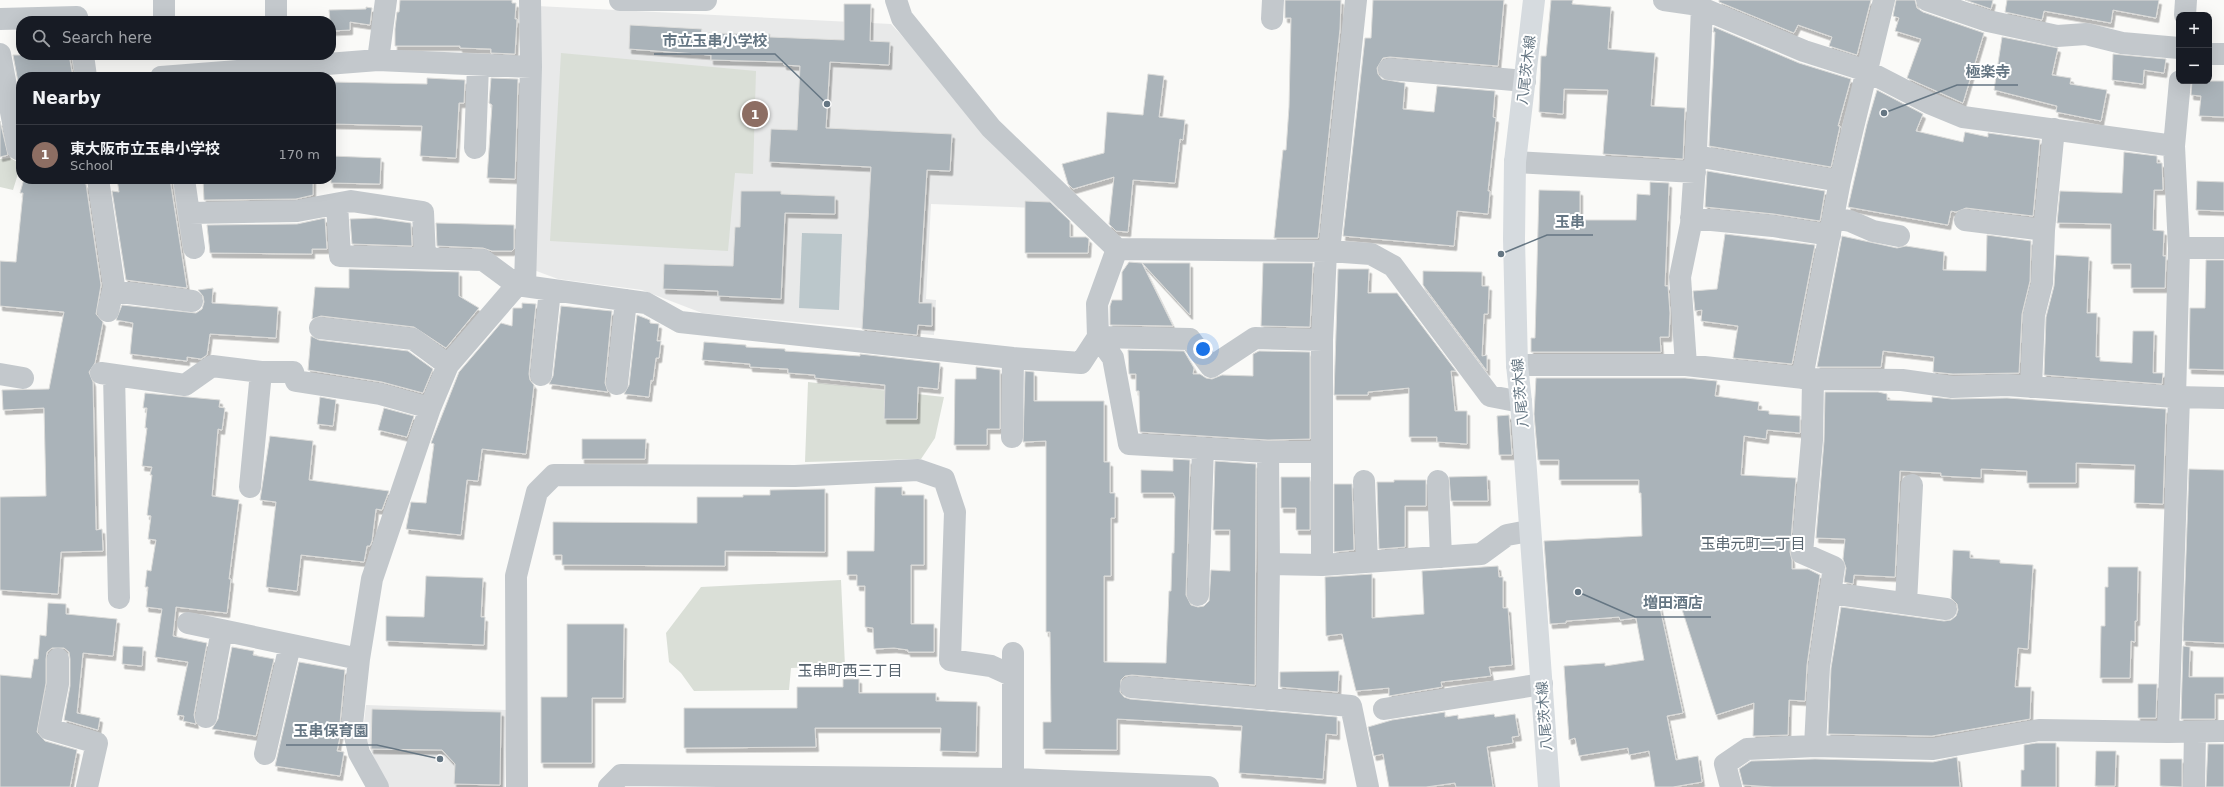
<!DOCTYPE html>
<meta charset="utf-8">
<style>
:root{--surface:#171b24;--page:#242831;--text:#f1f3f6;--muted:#9ea1a6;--line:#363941;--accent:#d93025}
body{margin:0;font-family:"DejaVu Sans","Noto Sans JP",sans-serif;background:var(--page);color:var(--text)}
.controls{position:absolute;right:12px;top:12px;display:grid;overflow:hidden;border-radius:8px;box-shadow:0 4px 16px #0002}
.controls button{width:36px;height:36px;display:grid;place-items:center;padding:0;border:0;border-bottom:1px solid var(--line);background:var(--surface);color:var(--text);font:20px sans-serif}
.you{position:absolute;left:1203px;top:349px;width:14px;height:14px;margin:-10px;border:3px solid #fff;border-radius:50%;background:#1a73e8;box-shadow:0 0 0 6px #1a73e833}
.badge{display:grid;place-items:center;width:26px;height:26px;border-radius:50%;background:var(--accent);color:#fff;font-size:13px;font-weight:700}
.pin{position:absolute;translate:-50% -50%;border:2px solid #fff;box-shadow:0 1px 4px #0006}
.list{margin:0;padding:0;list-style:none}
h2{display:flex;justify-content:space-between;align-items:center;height:52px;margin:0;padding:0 16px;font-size:17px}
h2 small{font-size:13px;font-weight:400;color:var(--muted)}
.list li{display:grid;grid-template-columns:26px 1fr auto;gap:12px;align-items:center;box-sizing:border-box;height:60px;padding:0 16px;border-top:1px solid var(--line)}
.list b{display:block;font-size:15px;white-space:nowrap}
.list p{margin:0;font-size:13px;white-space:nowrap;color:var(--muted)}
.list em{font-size:13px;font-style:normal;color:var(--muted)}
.icon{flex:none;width:22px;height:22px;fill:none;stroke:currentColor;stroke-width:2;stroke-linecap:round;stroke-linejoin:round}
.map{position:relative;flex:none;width:2224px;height:787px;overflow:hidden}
.search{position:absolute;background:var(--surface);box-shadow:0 4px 16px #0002;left:16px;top:16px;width:320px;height:44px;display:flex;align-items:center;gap:10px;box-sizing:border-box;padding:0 14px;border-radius:16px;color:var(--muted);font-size:15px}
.panel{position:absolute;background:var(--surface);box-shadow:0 4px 16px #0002;left:16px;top:72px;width:320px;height:112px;border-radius:16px}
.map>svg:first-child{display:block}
</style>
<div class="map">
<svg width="2224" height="787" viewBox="0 0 2224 787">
<defs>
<filter id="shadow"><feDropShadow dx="2.5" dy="4.5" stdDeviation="0" flood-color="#0004"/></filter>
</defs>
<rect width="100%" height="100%" fill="#fafaf8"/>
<path fill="#e8e9e9" d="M537,6L891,24L1063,209L931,204L926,299L936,300L934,335L702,313L642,290L558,279L531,269Z
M366,705L507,710L505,787H386L363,731Z"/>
<path fill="#dadfd7" d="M561,53L756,71L753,174L735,173L728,251L550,241Z
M10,158L21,164L13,190L0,187V159Z
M808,382L944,397L935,438L921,459L805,462Z
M841,580L845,666L791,668L789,690L694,691L681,673L669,662L666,633L701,587Z"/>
<path fill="#bbc7cb" d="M802,233L842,234L839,310L799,308Z"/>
<path fill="#aab3b9" stroke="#dcdcda" filter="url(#shadow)" d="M400,0H512V3H516L515,19H517L515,54L491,53V49L460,48V46H395V29L397,12H399Z
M1285,0H1341L1340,29L1318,238H1274L1283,150H1286L1289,107L1291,18H1285Z
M1373,0H1504L1498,66L1390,57L1383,58L1377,68L1378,74L1382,79L1405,83L1403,109L1434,112L1437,86L1495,91L1493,117L1496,118L1488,191H1490L1488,214L1457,211L1454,246L1343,236L1365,38H1371Z
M1551,0H1573L1572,4L1611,7L1608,49L1655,53L1651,106L1685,108L1683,159L1603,154L1608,90L1564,89L1563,114L1539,112L1541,56H1546Z
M1719,0H1871L1857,55L1829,46L1832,37L1798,25L1794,33L1719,2Z
M1896,0H1915L1917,8L1923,12L1984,33L1963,103L1907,78L1921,39L1895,31L1899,18L1893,16Z
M1965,0H1993L1991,9Z
M2007,0H2159L2156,18L2113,10L2111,23L2044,11L2042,20L2005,12Z
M844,4H871L870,41L890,42L889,65L830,62L826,128L952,134L950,171L927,170L919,303H932V326L918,325L917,335L862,329L871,167L769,162L771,129L797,130L800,66L784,65V62L711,60V55L629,49L630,25L702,29L701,33L770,34V37L844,40Z
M366,7L372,8L370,25L350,22V30L331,31L329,10L366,9Z
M1714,27L1799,63L1851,79L1838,126H1840L1831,167L1709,146L1715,32H1713Z
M2002,37L2058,48L2052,75L2071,78L2070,84L2107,90L2101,121L2056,112L2057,106L1994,90Z
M2113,54L2166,59L2164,73L2144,70L2143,84L2112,80Z
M13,55H69L73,77H21V98Z
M1148,74L1164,76L1159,117L1185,120L1183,140L1180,139L1175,183L1133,180L1128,232L1116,231L1109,224L1114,177L1073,189L1068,184L1062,164L1104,153L1107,112L1143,115Z
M427,78L465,80L464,103H459L456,158L420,156L422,126L331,124V82L427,84Z
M491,78L518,79L515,179L487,178L492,105L489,103Z
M2192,81H2224V117L2199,116L2201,96L2191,95Z
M1877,90L1923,114L1916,131L1963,142L1965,132L1988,137V133L2040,140L2033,216L1966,208L1956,212L1951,211L1948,225L1848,207L1867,124Z
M0,121L8,155L0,157Z
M2124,152L2157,156V163H2162L2163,190H2154L2153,230L2164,231L2163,256H2166L2165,288H2131V264H2111V224L2057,223L2060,191L2122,193Z
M331,156L381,158L380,184L331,183Z
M1707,171L1825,191L1820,221L1774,214L1705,207Z
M24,179H68L86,184L101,285L96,314L103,322L95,363L89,372L93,382L96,530L102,529L103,551L61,552L58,594L0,590V497L46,496L44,408L3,410L2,390L49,389L64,312L0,306V261L16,262L23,193H20Z
M117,179H137L138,183L170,179L187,288L126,280L112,191L119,192Z
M203,179H313V195L296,199L204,200Z
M2197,181L2224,182V211L2196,210Z
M1650,182L1669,183L1665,286H1668L1670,313L1669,337H1660L1661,352H1531V338H1535L1539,190L1580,191V220H1636L1637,194L1650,195Z
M741,191H781V194L835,196V214L785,213L781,299L718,296V291L663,289L664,264L733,266L735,227H740Z
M1025,201L1050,202L1070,221V237H1086L1089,239L1088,253H1025Z
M325,218L327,249H312V254L210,253L207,225L297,224Z
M376,218L411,223L412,246L352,244L350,219Z
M436,223L514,225V249L512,251H492L483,248L437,246Z
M1725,234L1815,245L1792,364L1733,358L1738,326L1701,321L1702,310L1695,311L1693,291L1717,289Z
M1987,235L2031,241L2030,281L2022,314L2019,373L1953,374L1933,372L1934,357L1883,351L1881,367H1817L1842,236L1897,248L1906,246L1944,252L1943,270L1986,271Z
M2056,255L2089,257L2087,313H2097L2096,357H2100V361L2132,363L2133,331H2154L2153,373H2163L2162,384L2044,375L2046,317L2054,286Z
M2206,260H2224V370L2189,369L2190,308H2205Z
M1129,262L1142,263L1173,326L1110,325V306L1112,300H1122V272Z
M1142,263H1190V315Z
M1263,263H1313L1310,327L1261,326Z
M349,269L459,272V296L479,308L446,348L414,327L321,316L312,319L315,287L349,288Z
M1338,269H1369L1368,293H1397L1456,371H1451L1455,411H1467V444L1437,442V437H1409V388L1368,392V395H1334Z
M1423,271L1482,272V286H1489L1488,314H1484L1482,356L1487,355V371L1423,285Z
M213,288L212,303L278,307L276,338L210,334L207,355L201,359L187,357V361L130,354L133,323L116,320L122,305L196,313L202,309L204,302L203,296L198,290Z
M522,303L536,304L529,374L530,380L534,385L526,454L482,449L478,481L467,480L461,535L406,529L411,502L426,503L434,444L431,443L459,372L501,323L512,326L513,308H522Z
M561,306L612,311L605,383L608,392L549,384L553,376Z
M637,315L650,320V323L659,324L657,341H661L659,358H656L653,381L651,380L649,397L624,394L629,385Z
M311,336L319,340L408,351L433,369L423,393L382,382L308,370Z
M704,342L746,345V347L785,349V351L860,356V354L940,363L938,389L918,387L917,419H884L885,385L815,378V375L788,373V369L750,367V364L702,360Z
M1128,350L1184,351L1194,368L1193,374H1200L1206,378L1212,379L1222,375L1253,376V354L1259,351L1310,352V439L1268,440L1140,432L1139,391H1136V374H1129Z
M976,367L1000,370V429H987V445H954L955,379H976Z
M1025,371L1034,372V401H1104V462H1110V493H1115V518H1111V576H1104V662L1166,663L1169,591H1171L1172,553H1174L1175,497L1173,493H1141V470L1173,471V459L1190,460L1186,595L1191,605L1198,607L1204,606L1209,601L1211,570L1230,571V530H1213L1215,461L1256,464L1255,685L1132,675L1125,676L1121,680L1120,692L1124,697L1130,699L1337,717V735L1326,734L1323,779L1239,773L1242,726L1117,719V750L1043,749V722H1051L1050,632H1046V441L1023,442Z
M1536,378H1685L1717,381L1715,396L1759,402L1758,410L1769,411V414L1800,416V433L1767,430L1766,439L1744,436L1741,475L1796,478L1790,552L1792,560V569H1808L1820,575L1807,665L1805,701L1789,700L1788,735L1753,736L1754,703L1716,715L1677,594L1658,599L1683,713L1667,716L1676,760L1698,756L1702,782L1673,787H1655L1649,751L1629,755L1628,748L1579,756L1575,738L1569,740L1564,666L1605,663V666L1644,660L1636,618L1620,620L1619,617L1566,621V623L1550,624L1544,541L1642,536L1641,493H1639V480H1559V460H1538L1534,414Z
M1825,392H1878L1887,394V400L1932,402V397L1952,399L2007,398L2166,409L2163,504L2134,503L2135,465L2076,463V483H2027V471L1981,469V478L1941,476V473L1900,471L1895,577L1854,575L1853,584L1844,582L1846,568L1843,559L1845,539L1816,538L1824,441Z
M145,393L220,400L219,407L225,408L222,430L218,429L212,496L239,500L229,579H231L227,613L176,607L173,636L207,643L194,715L196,724L183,721L184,716L177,715L188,662L155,657L162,609L146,607L148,587H145L147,570L151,571L156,540L148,539L151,516L147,515L152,475H150L152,467L142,466L147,428H145L147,408H143Z
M320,397L336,400L333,426L317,424Z
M384,408L414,416L407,437L378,430Z
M1509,415L1512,455H1499L1497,416Z
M270,436L313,441L309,480L389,491L382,510L376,509L372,541L370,546H367L364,562L301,555L297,591L266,587L276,502L260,500Z
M582,439H646L645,459H582Z
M2189,469L2224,470V643L2183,641Z
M1487,476L1488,501H1451L1449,477Z
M1281,477H1310V530H1296V508H1281Z
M1394,480H1426V506H1405V547L1379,549L1377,482H1394Z
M1334,484H1352L1354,550L1334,552Z
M875,487H902V495H924V565H911V624H934V652H908V650L894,648L874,649L873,628L865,627V586H857V575H847V551H874Z
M825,489V552L725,551V566L562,565V555H553V522L697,523V497H743V495H770V490Z
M1953,550L1970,551V558L2000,560V563L2033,565L2028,649L2018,648L2015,687H2031L2030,719L1932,736L1828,734L1831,668L1841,607L1944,621L1951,620L1956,616L1958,610L1957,604L1951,598Z
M1498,566L1499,577H1503V608H1508L1512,665L1489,667L1491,676L1441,682L1442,687L1389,696V688L1356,691L1342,634L1326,636L1325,577L1372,574V618L1424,614L1422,571Z
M2108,567H2138L2137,621H2135V642L2131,641L2130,678H2100L2101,626H2105V587H2108Z
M426,576L483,578L481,617H485L484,645L386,641V616L424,617Z
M48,603L66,604V614L117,619L113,656L83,653L77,713L100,718L98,730L64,720L70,686V659L69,652L64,648H52L47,652L46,659V683L37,732L45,741L77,750L70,787H0V675L31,678L34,659H38L40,635L46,636Z
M567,624H624L623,698H592V763H541V697H567Z
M123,646L143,647L142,666L122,664Z
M2183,646L2190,647L2189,677H2224V694H2215V719H2181Z
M232,647L254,651L253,655L274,659L256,736L212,729L218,719Z
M299,662L345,670L340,723L341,732L337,751L344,752L340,776L275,766Z
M1339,671L1338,692L1280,687V672Z
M843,679H859V693H936V701L977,702L976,752L940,751L941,728H815L816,747L684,748V708H797V687H843Z
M2138,684H2157L2156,718H2138Z
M372,709L501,712L500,785L454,784L455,764L442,750L371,749Z
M1445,712V717L1458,715V719L1494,714L1495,717L1515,714L1519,736L1512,737L1513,743L1487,747L1493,787H1456L1455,783L1426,787H1389L1383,754L1374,756L1368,727L1392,720Z
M2036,743H2056V787H2021V770H2024V745Z
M2208,744H2224V787H2206Z
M2096,751H2116L2115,786H2095Z
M1957,757L1960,787H1773L1743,785L1739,769L1751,761L1815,759L1933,762Z
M2160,759H2182V787L2160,786Z"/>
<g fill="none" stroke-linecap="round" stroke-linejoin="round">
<path stroke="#c3c8cc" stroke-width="22" d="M164,0V21
M276,0V21
M620,0H706
M896,0L902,18L991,128L1117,249L1329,251L1371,254L1393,266L1490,396L1521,402
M1664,0L1692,4L1804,51L1867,71L1929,103L1963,117L2174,146
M1927,0L1988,21L2057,36L2086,34L2122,43L2179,48
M2185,15L2186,0
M0,19L77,17L78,21
M1272,19L1273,0
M0,54L18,149L21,150
M2209,54H2224
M83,55L86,77
M378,60L386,0
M1389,69L1525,81
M161,77L378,60L531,67
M2180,81L2174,146L2179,248L2175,397L2224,398
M475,148L478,65
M1696,156L1840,181
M1515,162L1695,172
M98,179L114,286L108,311
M184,179L194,248
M337,204L340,256L483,260L517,285
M190,213L297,211L351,201L423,212L425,258
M1691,218L1773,226L1830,235
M1833,218L1850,221L1873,231L1899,236
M1965,220L2044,230
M2179,248H2224
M1329,251L1356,0
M525,286L531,67L530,0
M113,291L192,301
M320,328L413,339L448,365
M1098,337L1113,358L1129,444L1268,452L1269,564L1322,565L1481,554L1507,535L1529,531
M1098,337L1190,339L1211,367L1255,338L1322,340
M1517,365H1686L1813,379L1902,380L1952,387L2007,385L2175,397
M1686,365L1680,277L1691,224L1696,150L1702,7
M101,373L185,385L212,366L261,372H293L296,381L380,394L430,408
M0,374L23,378
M114,375L119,598
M541,375L550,290
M1802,378L1840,181L1884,0
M1813,379L1812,440L1802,553L1834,567L1819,667L1815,746
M617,384L626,300
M2031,387L2034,315L2042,283L2044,230L2054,129
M1012,437L1013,358
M1268,452H1322
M1364,481L1367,562
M1438,481L1441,557
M250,487L261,372
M1322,565V340L1326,251
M1830,593L1946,609
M1198,595L1203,448
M1906,603L1912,485
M188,623L359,659
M58,659V684L49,729L97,743L87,787
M1131,687L1351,706L1368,787
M1267,699L1269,564
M1384,709L1542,684
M206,717L222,630
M2168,732L2179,397
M265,754L290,645
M378,787L359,753L352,724L359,659L372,579L430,408L448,365L517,285L646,303L680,322L1013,358L1081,363L1098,337L1097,304L1117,249
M517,787L516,576L537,492L554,475L795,476L918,470L944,479L955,512L950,660L991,666L1013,676
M609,787L621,775L1013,779L1208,787
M1013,787V653
M1731,787L1725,764L1747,749L1815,746L1933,749L2039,730L2168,732L2224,731
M2194,787L2195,732"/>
<path stroke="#d6dbdf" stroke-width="22" d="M1534,0L1515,162L1514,239L1517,365L1521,402L1549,787"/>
</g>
<g text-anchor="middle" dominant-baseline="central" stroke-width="4" stroke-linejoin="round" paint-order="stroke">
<g font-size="14" fill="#657683" stroke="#fff">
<text transform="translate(1526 70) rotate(-83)">八尾茨木線</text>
<text transform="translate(1520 393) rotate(-95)">八尾茨木線</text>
<text transform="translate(1544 716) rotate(-94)">八尾茨木線</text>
</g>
<g font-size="15" fill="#57646e" stroke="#fff">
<text x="1753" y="544">玉串元町二丁目</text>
<text x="850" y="671">玉串町西三丁目</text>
</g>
</g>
<path fill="none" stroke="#657683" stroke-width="1.5" d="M827 104L775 54H654M1884 113L1957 85H2018M1501 254L1547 235H1593M1578 592L1635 617H1711M440 759L377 745H286"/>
<g fill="#657683" stroke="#fff" stroke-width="1.5">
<circle cx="827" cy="104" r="4"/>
<circle cx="1884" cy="113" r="4"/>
<circle cx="1501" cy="254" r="4"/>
<circle cx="1578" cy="592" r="4"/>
<circle cx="440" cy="759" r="4"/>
</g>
<g font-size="15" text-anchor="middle" font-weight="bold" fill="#657683" stroke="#fff" stroke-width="4" stroke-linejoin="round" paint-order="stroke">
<text x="715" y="46">市立玉串小学校</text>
<text x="1988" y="77">極楽寺</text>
<text x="1570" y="227">玉串</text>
<text x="1673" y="608">増田酒店</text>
<text x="331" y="736">玉串保育園</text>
</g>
</svg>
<div class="controls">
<button>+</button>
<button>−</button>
</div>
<div class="you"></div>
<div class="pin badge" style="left:755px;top:114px;background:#8d6e63">1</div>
<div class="search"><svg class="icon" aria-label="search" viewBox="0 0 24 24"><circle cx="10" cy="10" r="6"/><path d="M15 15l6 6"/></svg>Search here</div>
<section class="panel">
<h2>Nearby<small></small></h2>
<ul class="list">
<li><span class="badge" style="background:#8d6e63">1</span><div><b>東大阪市立玉串小学校</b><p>School</p></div><em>170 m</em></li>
</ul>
</section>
</div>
